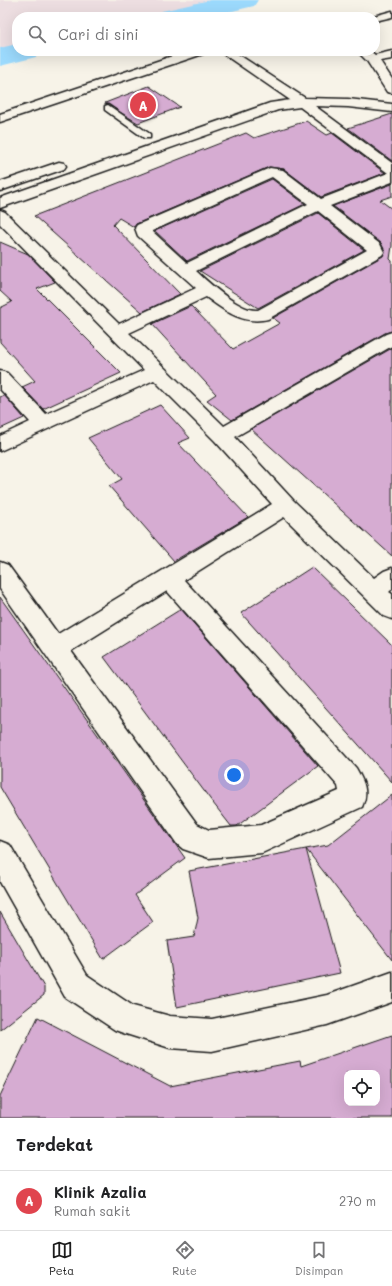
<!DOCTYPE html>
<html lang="id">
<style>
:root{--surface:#fff;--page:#f6f6f6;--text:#202124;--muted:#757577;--line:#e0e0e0;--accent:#1c1c1c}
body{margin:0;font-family:Mali,sans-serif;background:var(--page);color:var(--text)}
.controls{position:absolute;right:12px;bottom:12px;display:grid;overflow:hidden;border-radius:8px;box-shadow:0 4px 16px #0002}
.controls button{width:36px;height:36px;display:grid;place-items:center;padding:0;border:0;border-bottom:1px solid var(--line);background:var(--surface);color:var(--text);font:20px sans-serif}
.you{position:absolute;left:234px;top:775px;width:14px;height:14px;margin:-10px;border:3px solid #fff;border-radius:50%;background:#1a73e8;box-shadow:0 0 0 6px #1a73e833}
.badge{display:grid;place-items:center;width:26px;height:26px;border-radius:50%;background:var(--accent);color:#fff;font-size:13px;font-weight:700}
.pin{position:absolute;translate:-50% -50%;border:2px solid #fff;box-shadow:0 1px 4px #0006}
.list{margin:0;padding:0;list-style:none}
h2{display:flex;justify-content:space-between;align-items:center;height:52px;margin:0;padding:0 16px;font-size:17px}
h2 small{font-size:13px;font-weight:400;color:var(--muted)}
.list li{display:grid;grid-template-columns:26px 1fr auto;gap:12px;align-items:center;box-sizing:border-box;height:60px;padding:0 16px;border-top:1px solid var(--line)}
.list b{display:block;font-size:15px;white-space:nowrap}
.list p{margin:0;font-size:13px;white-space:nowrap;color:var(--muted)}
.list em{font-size:13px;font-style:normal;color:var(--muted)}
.icon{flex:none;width:22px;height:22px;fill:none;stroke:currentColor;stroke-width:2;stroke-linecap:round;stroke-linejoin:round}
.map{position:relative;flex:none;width:392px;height:1118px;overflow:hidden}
.search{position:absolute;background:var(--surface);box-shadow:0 4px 16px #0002;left:12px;right:12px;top:12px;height:44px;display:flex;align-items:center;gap:10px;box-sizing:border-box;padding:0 14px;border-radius:16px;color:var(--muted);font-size:15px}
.sheet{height:112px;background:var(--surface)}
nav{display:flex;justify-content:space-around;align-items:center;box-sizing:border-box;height:56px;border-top:1px solid var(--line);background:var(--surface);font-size:11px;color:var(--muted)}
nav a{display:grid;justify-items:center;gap:2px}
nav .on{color:var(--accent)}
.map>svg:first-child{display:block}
</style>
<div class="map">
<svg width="392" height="1118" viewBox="0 0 392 1118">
<rect width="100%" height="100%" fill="#f7f3e8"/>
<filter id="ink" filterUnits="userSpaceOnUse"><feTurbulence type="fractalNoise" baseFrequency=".025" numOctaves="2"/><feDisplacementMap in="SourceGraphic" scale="8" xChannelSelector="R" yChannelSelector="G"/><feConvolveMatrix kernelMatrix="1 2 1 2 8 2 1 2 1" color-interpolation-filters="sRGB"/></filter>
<g filter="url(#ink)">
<path fill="#eddee1" d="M0,0H242L172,17H17V51H26L0,57Z"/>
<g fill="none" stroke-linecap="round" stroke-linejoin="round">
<path fill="#9cdafd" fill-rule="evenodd" d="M210,0H258L254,6L207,17H158L162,11Z
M17,44V51H40L36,57L0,66V48Z"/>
</g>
<path fill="#d6acd2" stroke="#1c1c1c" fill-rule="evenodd" d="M149,86L180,107L138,123L105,103Z
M392,114V161L348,128Z
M306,121L327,135L332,133L385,173L321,197L284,169L269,167L136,224L134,227L119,218L113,225L180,294L142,312L34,216L246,133L254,138Z
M272,179L305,204L187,261L155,231Z
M392,184V196L380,200L392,209V246L390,259L392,261V331L385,333L232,420L207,400L216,394L152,324L191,306L233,349L280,323L273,318L383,256L385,251L381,243L333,206Z
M318,213L364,250L258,308L200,271Z
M0,242L28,254L55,282L37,289L121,373L43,409L22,387L35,381L0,342V308L12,302L0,291Z
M392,348V556L251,429Z
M4,395L24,418L0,429V397Z
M160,405L190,438L178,443L248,517L174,561L109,486L122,479L88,438Z
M312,567L392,645V782L241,613Z
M0,597L185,858L135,895L153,922L103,959L0,787Z
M181,609L318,766L237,826H231L213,803L104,657Z
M392,795V960L306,849L328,845Z
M306,849L340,973L177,1007L167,941L194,937L198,918L189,871Z
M0,912L44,987V995L0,1030Z
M38,1017L170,1086L300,1061L301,1066L392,1035V1118H0V1096ZM347,1073H377V1103H347Z"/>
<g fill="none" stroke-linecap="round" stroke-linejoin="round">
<g stroke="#1c1c1c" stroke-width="3">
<path id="lane" d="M108,105L150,134V138H144L105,110V106Z"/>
</g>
<g stroke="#1c1c1c" stroke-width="3">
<path id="street" d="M392,11V17L375,21V17H370Z
M187,51H205L203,54L0,122V114Z
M219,51H233L305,98L348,99L392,104V112L348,107L315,106L392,163V182L330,206L380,244L384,252L382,255L268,319C243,325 225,311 206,297L129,333L224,426L386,334L392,332V346L235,437L293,500L374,578L384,571L392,568V589L389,592L392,594V619L384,616L284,517L184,580L356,768C364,782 369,792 362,807L262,853L209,858L183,849L177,844L0,589V562L8,565L58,634L272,504L215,441L154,380L0,451V436L30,422L0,389V371L7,373L46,414L144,370L0,224V210L5,212L119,324L196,288L138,236L135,228L137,225L270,168L283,170L321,199L388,173L300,107L278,110L0,208V198L270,103L290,100ZM272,177L308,204L187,263L152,231ZM318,211L367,250L258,310C240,312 209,283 196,271ZM167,591L338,786L339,791L261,825L209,830L197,824L71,651Z
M357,51H370L375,55L392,51V59L380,61L392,79V93L387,92L367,61Z
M59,162L64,163L66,166L64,169L0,191V182Z
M0,841L10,845L87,975L133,1006L170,1016L212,1019L327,995L392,972V1002L327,1025L212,1051L170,1048L126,1034L115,1030L65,997L0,882Z"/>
</g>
<use href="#lane" fill="#f7f3e8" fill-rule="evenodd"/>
<use href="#street" fill="#f7f3e8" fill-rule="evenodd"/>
</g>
</g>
</svg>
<div class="controls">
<button><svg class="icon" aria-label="locate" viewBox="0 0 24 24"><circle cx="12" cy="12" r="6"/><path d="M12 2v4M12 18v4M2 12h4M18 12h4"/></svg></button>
</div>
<div class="you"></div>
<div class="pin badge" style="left:143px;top:105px;background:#e0444e">A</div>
<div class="search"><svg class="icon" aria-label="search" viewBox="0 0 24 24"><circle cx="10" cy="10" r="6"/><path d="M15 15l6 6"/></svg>Cari di sini</div>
</div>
<section class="sheet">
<h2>Terdekat<small></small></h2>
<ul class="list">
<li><span class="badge" style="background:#e0444e">A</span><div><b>Klinik Azalia</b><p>Rumah sakit</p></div><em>270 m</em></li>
</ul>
</section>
<nav>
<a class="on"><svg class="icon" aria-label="map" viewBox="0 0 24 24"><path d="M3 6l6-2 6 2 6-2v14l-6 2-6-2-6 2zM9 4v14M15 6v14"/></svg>Peta</a>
<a><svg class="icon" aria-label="directions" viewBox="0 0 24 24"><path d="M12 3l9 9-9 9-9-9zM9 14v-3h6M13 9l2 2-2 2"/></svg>Rute</a>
<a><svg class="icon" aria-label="saved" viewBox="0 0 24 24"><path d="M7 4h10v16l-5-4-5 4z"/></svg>Disimpan</a>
</nav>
